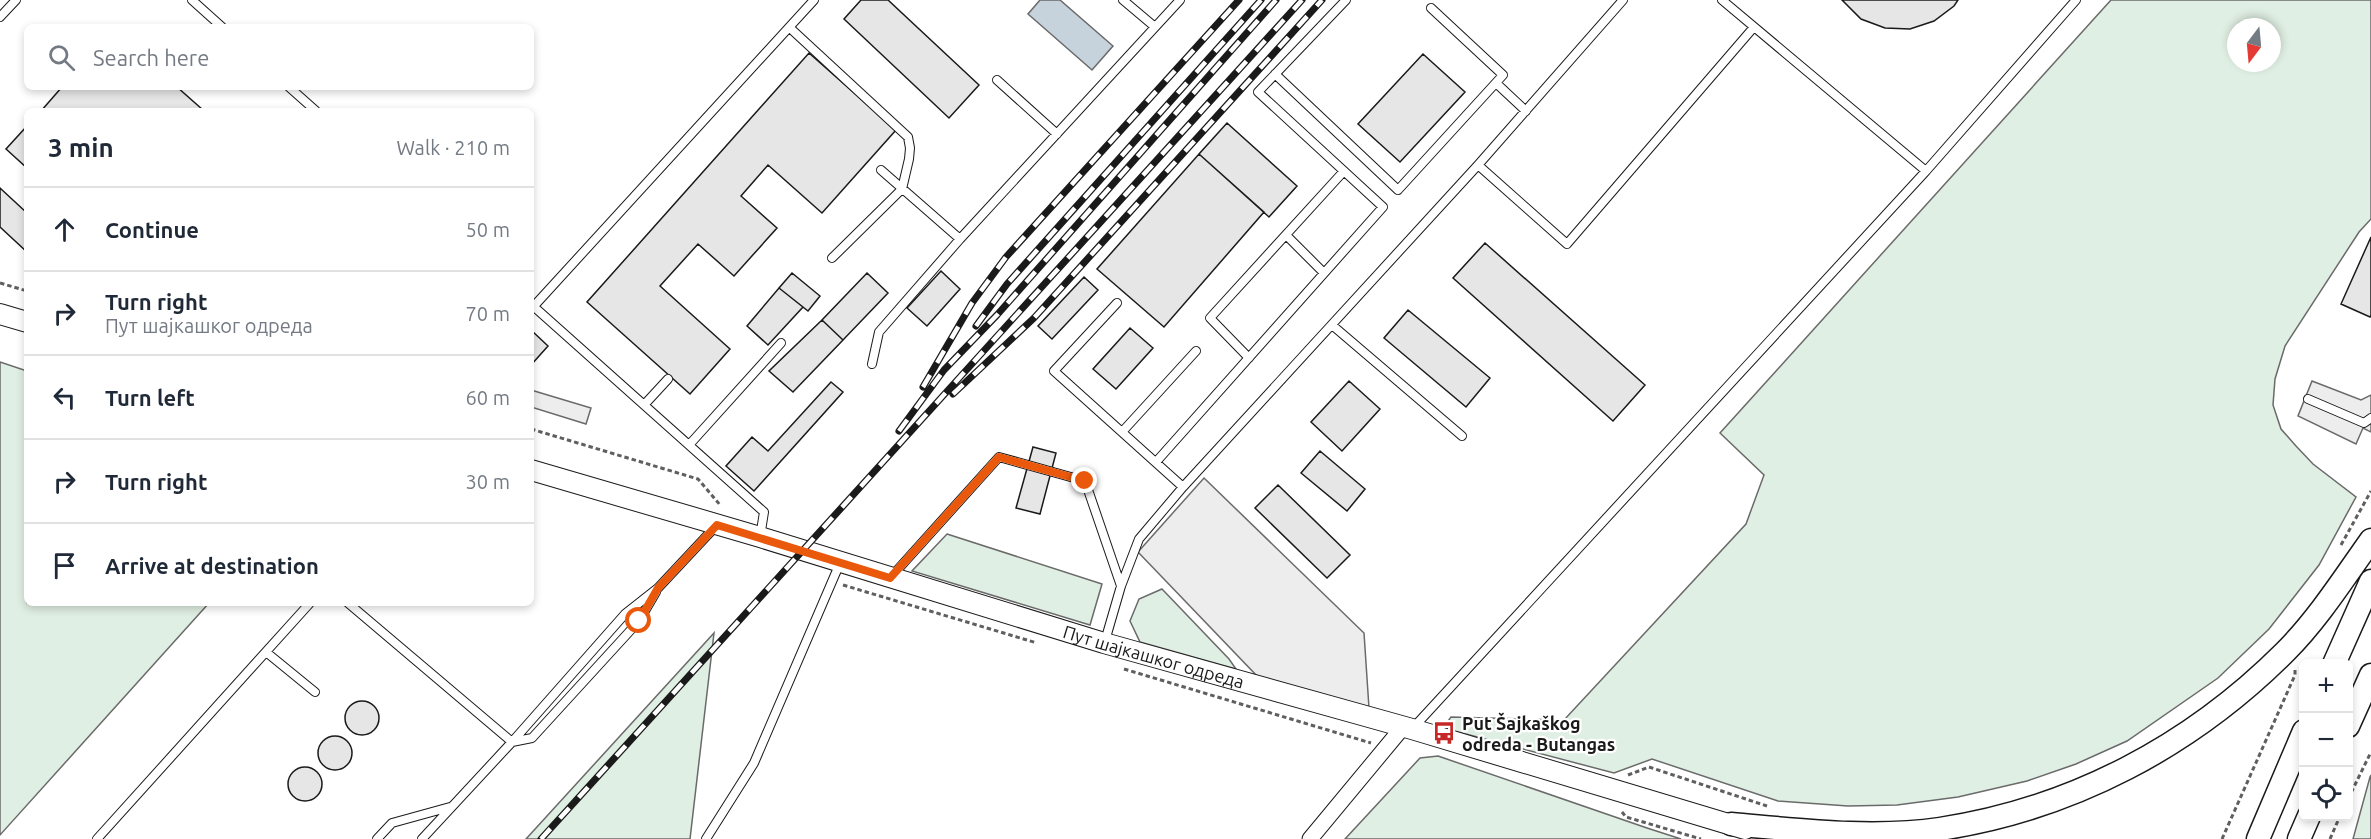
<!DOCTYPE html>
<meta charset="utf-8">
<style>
:root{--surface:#fff;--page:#f2f2f3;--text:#1f2937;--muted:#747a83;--line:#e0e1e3}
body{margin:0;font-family:Ubuntu,sans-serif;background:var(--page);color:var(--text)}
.controls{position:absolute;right:18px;bottom:18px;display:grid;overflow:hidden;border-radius:9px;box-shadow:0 3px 9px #0003}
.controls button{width:54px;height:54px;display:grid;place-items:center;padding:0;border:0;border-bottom:2px solid var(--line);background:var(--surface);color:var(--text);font:30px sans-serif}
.compass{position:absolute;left:2227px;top:18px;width:54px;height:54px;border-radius:50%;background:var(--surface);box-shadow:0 3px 9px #0003;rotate:196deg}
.stop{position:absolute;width:18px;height:18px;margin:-14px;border:4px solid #ea580c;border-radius:50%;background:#fff}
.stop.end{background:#ea580c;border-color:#fff;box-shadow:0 2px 6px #0008}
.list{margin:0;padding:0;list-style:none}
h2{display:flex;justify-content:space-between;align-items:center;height:78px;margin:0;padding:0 24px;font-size:26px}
h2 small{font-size:20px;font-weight:400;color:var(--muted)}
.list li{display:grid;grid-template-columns:39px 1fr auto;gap:18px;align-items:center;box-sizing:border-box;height:84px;padding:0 24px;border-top:2px solid var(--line)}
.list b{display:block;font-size:22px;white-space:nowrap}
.list p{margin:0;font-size:20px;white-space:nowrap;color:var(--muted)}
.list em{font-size:20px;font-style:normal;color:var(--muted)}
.icon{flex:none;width:33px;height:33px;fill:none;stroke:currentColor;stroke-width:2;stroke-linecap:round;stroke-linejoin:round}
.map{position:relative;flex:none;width:2371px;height:839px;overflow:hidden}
.search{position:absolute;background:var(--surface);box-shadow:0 3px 9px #0003;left:24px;top:24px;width:510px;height:66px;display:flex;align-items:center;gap:15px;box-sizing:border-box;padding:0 21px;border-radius:9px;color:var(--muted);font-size:22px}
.panel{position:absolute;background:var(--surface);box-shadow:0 3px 9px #0003;left:24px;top:108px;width:510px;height:498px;border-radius:9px}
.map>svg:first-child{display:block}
</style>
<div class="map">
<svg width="2371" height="839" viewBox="0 0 2371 839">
<rect width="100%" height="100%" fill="#fff"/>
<path fill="#e0efe3" stroke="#6a6a6a" stroke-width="1.5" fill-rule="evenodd" d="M2111,0H2371V219L2359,232L2285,346L2275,379L2273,405L2281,429L2296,446L2313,464L2356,497L2319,565L2269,629L2218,678L2127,741L2076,764L2027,781L1958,797L1897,805L1848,806L1778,801L1652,759L1614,773L1443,728L1451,717L1564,720L1746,524L1764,475L1720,433ZM2236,27H2272V63H2236Z
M0,362L27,371V603H209L0,835Z
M947,534L1102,584L1090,625L912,571Z
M1162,589L1229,659L1236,669L1140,642L1130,621L1139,599Z
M714,633L690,839H526Z
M1438,756L1647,828L1681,839H1345L1420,758Z
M2371,775V839H2353L2370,777Z"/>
<path fill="#ededed" stroke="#6a6a6a" stroke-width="1.5" d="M2312,381L2361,400L2371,395V432L2363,428L2356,444L2298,416Z
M531,390L591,408L586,424L531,407Z
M1204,478L1364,633L1369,708L1259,678L1138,552Z"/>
<path fill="#c6d2dc" stroke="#6a6a6a" stroke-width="1.5" d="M1040,0H1060L1113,46L1092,70L1028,14Z"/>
<path fill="#e6e6e6" stroke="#1a1a1a" stroke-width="1.5" d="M861,0H888L979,85L949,118L844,19Z
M1842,0H1958L1954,6L1934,21L1910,29L1885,28L1861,19Z
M809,53L896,130L822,213L768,165L741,196L777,228L734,276L698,244L660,286L730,349L690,394L587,302Z
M1423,54L1465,92L1400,162L1358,124Z
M62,87H177L203,110L41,111Z
M1227,123L1297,186L1269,217L1199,154Z
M27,126V168L6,149Z
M1199,154L1264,212L1164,327L1097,269Z
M0,188L27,213V252L0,227Z
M2371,237V315L2370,317L2341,304Z
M1485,243L1645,385L1613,421L1453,278Z
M941,271L960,289L927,326L907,308Z
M792,273L820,296L808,311L779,288Z
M867,273L888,293L843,340L822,320Z
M1084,277L1098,290L1052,339L1038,326Z
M779,288L803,307L768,345L747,326Z
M1408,310L1490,378L1466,407L1384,338Z
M822,320L843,340L793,392L769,371Z
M1130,328L1153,348L1116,389L1093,369Z
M531,330L548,346L531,365Z
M1349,381L1380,409L1342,451L1311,422Z
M831,382L843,392L754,491L726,466L752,437L768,451Z
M1033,447L1056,453L1040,514L1016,508Z
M1320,451L1365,489L1347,511L1301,473Z
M1278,485L1350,555L1327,578L1255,508Z
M345 718a17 17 0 1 1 34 0a17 17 0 1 1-34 0Z
M318 753a17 17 0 1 1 34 0a17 17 0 1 1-34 0Z
M288 784a17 17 0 1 1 34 0a17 17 0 1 1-34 0Z"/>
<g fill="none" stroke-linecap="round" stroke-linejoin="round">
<g stroke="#1a1a1a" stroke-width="10">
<path id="service" d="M192,0L222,27
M1123,0L1155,27
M1722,0L1926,171
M0,17L16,0
M790,28L908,137L910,148L909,159L902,189L832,258
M1275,74L1398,190L1503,75L1431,8
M997,80L1057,134
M1496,83L1526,111
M289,87L316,111
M1478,165L1567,244L1754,27
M881,170L960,239
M1286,235L1324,273
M1117,303L1054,371L1183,487
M532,305L764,512L760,537
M534,306L814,0
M1332,325L1462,436
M1249,358L1210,318L1344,171
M872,364L879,332L960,239L1180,0
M2308,399L2364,423L2371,418
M644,405L668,379
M1122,432L1196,351
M689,445L781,343
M1156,462L1383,207L1258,92L1346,0
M891,577L999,457L1085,481L1121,586
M348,603L512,742
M1105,641L1121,586L1139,539L1183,487L1478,165L1623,0
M266,652L315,692
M1413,728L1926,171L2076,0
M512,742L532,738L639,621L656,592
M97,839L310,603
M377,839L392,823L450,807
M422,839L512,742L625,614L658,588L716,526
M706,839L754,763L840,563"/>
</g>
<g stroke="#1a1a1a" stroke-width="17">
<path id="minor" d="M1310,839L1403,727"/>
</g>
<g stroke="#1a1a1a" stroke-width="22">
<g id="tertiary">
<path d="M0,314L27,322"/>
<path id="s1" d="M531,470L760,537L1104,643L1412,729L1745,829"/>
</g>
</g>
<g stroke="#1a1a1a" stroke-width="25">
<path id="secondary" d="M2334,664L2371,581
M2348,726L2371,675
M1731,824C1800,830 1871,839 1940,829C2072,809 2191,746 2285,652C2318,619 2344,578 2371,540
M2258,839L2304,731
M2299,839L2309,816"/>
</g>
<path stroke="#5f5f5f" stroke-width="3" stroke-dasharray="4.5 3" stroke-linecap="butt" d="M0,283L27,291
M531,429L698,479L721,506
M2341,545L2371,491
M843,585L1037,643
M1124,669L1371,743
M1628,775L1649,767L1767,806
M2348,799L2371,752
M1622,812L1626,817L1701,839
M2222,839L2295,675V668
M2330,839L2340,816"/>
<use href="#service" stroke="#fff" stroke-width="8"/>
<use href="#minor" stroke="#fff" stroke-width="15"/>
<use href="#tertiary" stroke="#fff" stroke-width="20"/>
<use href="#secondary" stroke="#fff" stroke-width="22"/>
<g stroke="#1a1a1a" stroke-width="7">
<path id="rail" d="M976,326L1007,284L1261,0
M923,387L972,303L1006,257L1239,0
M953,394L1034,318L1322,0
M899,431L944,370L997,315L1276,0
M541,839L1302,0"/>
</g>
<use href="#rail" stroke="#fff" stroke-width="4.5" stroke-dasharray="14" stroke-linecap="butt"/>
</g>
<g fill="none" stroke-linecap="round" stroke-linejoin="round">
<path stroke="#ea580c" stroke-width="8" d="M639,621L658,588L717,525L890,578L999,457L1085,481"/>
</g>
<defs>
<g id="bus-bare" transform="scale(1.8)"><path d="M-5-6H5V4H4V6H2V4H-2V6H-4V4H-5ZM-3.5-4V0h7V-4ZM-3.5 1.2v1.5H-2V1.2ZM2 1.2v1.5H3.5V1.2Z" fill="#c62828" stroke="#fff" stroke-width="2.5" paint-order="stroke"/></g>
</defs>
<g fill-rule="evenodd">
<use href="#bus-bare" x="1444" y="733"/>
</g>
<g text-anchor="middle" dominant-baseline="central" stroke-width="4.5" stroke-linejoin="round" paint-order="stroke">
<g font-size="18" fill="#1a1a1a" stroke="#fff">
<text stroke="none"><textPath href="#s1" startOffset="650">Пут шајкашког одреда</textPath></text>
</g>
<g font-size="18" font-weight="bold" fill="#1a1a1a" stroke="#fff" text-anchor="start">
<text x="1462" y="723">Put Šajkaškog<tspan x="1462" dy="21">odreda - Butangas</tspan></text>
</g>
</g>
</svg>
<div class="controls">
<button>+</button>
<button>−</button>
<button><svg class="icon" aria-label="locate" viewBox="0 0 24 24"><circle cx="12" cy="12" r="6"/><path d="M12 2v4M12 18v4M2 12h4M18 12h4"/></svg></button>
</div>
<svg class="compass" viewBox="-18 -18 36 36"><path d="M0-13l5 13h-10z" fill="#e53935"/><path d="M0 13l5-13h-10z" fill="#747a83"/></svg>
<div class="stop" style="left:639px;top:621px"></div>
<div class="stop end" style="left:1085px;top:481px"></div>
<div class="search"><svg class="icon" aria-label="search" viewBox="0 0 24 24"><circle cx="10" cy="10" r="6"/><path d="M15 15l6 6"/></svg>Search here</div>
<section class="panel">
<h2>3 min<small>Walk · 210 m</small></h2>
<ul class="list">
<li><svg class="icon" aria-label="ahead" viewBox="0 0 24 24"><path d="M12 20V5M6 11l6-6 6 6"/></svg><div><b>Continue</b></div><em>50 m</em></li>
<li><svg class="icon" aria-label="right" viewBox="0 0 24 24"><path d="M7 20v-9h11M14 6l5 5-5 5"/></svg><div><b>Turn right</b><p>Пут шајкашког одреда</p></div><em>70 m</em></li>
<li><svg class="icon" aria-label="left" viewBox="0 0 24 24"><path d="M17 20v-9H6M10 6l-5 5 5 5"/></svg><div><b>Turn left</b></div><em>60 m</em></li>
<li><svg class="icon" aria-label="right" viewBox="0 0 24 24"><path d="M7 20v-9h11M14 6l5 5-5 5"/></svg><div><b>Turn right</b></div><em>30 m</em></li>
<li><svg class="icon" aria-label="arrive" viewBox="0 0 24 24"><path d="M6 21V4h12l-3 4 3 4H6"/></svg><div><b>Arrive at destination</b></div></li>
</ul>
</section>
</div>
